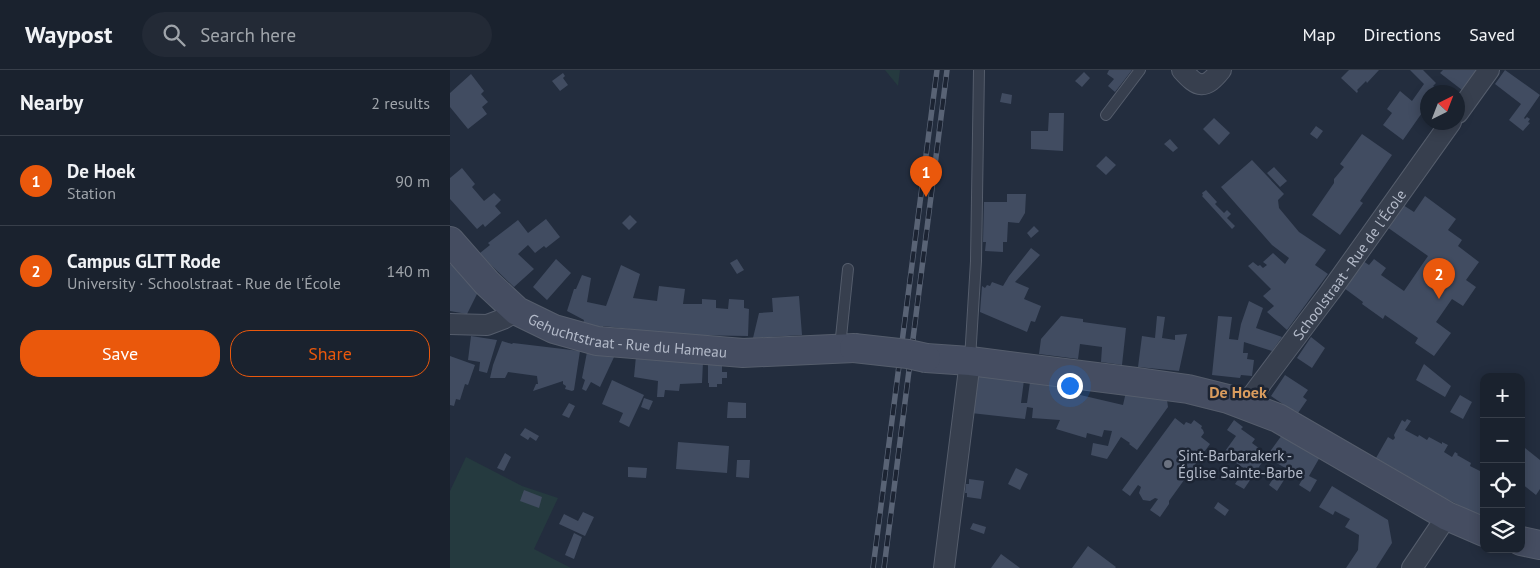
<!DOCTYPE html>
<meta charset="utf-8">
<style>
:root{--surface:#1a222e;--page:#232a36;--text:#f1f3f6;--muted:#9fa4aa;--line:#383f4a;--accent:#ea580c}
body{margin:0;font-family:"PT Sans",sans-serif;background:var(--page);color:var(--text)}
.controls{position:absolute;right:15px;bottom:15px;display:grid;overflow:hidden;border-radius:10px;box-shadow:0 2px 12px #0003}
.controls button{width:45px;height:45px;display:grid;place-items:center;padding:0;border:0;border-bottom:1px solid var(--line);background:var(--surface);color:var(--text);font:25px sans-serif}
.compass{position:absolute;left:970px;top:15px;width:45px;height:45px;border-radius:50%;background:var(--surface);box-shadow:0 2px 12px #0003;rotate:42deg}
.you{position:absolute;left:619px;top:315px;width:18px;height:18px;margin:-12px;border:4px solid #fff;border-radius:50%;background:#1a73e8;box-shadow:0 0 0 8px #1a73e833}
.badge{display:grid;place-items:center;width:32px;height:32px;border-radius:50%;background:var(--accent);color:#fff;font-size:16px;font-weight:700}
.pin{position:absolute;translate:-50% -41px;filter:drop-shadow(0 1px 2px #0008)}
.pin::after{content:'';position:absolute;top:26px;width:18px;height:15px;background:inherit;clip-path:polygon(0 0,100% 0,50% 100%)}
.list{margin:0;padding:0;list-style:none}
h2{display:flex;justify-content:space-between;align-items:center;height:65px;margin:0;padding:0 20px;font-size:21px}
h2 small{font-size:16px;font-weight:400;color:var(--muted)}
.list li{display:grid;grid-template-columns:32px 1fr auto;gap:15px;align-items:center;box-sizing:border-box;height:90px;padding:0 20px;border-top:1px solid var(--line)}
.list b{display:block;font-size:19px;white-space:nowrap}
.list p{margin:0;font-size:16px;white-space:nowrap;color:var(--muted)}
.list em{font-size:16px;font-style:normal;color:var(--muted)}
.actions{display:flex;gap:10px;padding:15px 20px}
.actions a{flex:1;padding:11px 0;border:1px solid var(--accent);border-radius:20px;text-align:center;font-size:18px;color:var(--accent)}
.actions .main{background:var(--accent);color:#fff}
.icon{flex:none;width:28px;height:28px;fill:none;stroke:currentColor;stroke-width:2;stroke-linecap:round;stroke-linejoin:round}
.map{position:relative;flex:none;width:1090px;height:498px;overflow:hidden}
header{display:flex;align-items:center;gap:30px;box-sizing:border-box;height:70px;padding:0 25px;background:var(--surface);border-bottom:1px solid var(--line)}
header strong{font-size:24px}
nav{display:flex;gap:28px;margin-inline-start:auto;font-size:18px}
.search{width:350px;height:45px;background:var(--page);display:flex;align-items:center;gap:12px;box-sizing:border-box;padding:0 18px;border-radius:28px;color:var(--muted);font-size:19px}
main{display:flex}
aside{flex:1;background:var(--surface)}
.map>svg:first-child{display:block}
</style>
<header>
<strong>Waypost</strong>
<div class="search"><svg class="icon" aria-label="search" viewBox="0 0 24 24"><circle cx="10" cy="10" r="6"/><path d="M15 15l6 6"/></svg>Search here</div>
<nav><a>Map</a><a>Directions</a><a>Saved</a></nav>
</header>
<main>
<aside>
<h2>Nearby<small>2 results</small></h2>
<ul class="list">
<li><span class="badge">1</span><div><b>De Hoek</b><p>Station</p></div><em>90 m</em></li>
<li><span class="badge">2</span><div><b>Campus GLTT Rode</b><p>University · Schoolstraat - Rue de l'École</p></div><em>140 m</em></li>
</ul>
<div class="actions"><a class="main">Save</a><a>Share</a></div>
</aside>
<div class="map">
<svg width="1090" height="498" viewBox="0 0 1090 498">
<rect width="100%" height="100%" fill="#232d3e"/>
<path fill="#253a3f" d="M435,0H450L448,16Z
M16,387L72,416L108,428L84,479L121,498H0V421Z"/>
<path fill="#414c61" d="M659,0H682L665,22L658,16L664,9L657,4Z
M899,0H929L917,13L916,11L907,20L908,21L907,23L891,8Z
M960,0H973L986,13L983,16L992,22H978V42L974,40L953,70L933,55L942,43L937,39L950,21L962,31L974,14Z
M993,0H1027L1012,20L990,3Z
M1055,0L1090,25L1074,48L1075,49L1077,47L1080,49L1078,52L1080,53L1073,61L1059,50L1071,34L1045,14Z
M634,2L640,8L632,17L625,11Z
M113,3L115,6L113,8L118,15L110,21L102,11Z
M21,4L34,21L31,24L38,32L32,37L37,44L18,59L0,37V23Z
M552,23L562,25L561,34L550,32Z
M599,43H614L613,81L581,79V61H598Z
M764,48L780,63L769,75L753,59Z
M866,56L873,61L867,69L860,64Z
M912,64L942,85L910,131L913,133L890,165L862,145L884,113V109L894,97L890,94Z
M720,69L728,78L723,82L714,74Z
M656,86L666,95L656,105L646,96Z
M802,90L834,124L828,130L829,138L849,162L876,180L865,195L878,204L837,260L817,242L824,236L813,226L821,219L798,196L803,192L808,196L810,195L813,198L817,195L813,192L823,183L835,194L839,188L822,175L771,117Z
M824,97L837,111L830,117L817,103Z
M12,98L25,114L22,117L34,131L44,123L51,130L45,136L51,143L35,157L33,154L27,159L0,129V108Z
M756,120L767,132L765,134L774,143L777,140L781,144L777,148L785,156L782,159L752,126L753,125L752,123Z
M557,124H576L575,143L569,153L558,152L557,172H553V182L535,181L536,172H533L534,132H557Z
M975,126L1006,149L998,160L1012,170L1008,176L1029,192L1016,210L1026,217L1013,236L1002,229L986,252L1001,263L984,286L965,273L968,268L935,245L933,249L912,234L913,232L894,218L913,191L919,195L924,189L936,198L931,205L954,221L978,186L937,157L953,135L964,142Z
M180,145L187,152L179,160L172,153Z
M96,149L110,167L96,178L94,176L85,183L78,175L68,184L84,199L64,217L41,195L30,183L40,175L38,173L68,150L78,163Z
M584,156L589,161L581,168L577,163Z
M581,178L590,185L565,212L579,218L574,229L591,236L585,252L581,251L577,262L530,242L532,216L535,218L537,215L540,216L542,212L553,216L559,206Z
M106,189L121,203L97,230L83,217Z
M287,189L294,200L287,204L280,193Z
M0,194L7,197L28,222L17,244L0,241Z
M171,195L190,204L183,228L207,231L209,216L235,219L233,234H252V229L266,230V238L278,239L279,229L294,230V238L299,239L298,266L231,265L153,256V257L133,254L134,250L117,241L124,219H126L132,205L141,208L137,232L156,236Z
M349,226L352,265L303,268L309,243L323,242L322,228Z
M799,231L813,238L806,258L832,267L822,281L794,272L793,283H798L797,289L804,290L802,306L791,305L790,308L762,305L768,246L782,247L779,269L788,270L791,254Z
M611,246L633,249V252L676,258L672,295L651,292L652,277L630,274L628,289L589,284L591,269Z
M707,246L715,247L712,268L725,270V265L737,264L729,301L688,297L692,266L705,268Z
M21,266L47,270L37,303L29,301L30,292L18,290Z
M861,267L875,278L862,298L847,288Z
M52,271L62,274L63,273L130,281L124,320L122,321L115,319L116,316L113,314V311L83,321L86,314H88L87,306L58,302L55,308H40L43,295Z
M137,282L165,285L150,317L141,312L136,321L132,319L135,310L132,308Z
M0,286L25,295L18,315L15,314L10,330L6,329L4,336L0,335Z
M186,286L253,292L252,313L230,314L229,321L215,320L214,327H207L208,311L184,307Z
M258,293H272V302H277V308H272V314H267V317H259V313H258Z
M974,294L1001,316L995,327L966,310Z
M526,304L574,310L571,333H577L580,312L613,315V317L626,324L673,335L676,322L698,325L717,330L718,337L687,380L679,374L680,373L671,367L657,389L641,385L643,373L658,376L662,361L654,360L652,367L637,363L636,368L606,359L610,350L582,348L583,338L577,337L575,349L521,343Z
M835,305L858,320L853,327L857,330L848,343L844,340L843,341L821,326Z
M162,310L194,325L179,357L169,352L173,343L152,334Z
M1010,325L1022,332L1013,349L1000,342Z
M194,328L203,331L199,340L191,337Z
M278,332L296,333V348H277Z
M119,333L125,336L119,348L112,345Z
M725,348L734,355L736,352L741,354L744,350L752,356L751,358L753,360L754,363L751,367L760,374L719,431V434L710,447L700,440L708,429L705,428L700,431L693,430L689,423L691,417L688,415L680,426L672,420Z
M957,349L961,351L955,360L968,367L969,365L977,370L979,367L992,374V372L998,375L994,382L1002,387L1005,382L1008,384L1007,385L1021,393L1020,396L1034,403V445L1024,443L995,428L926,388L938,367L943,370L945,368L944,365L952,350L955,352Z
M784,350L793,357L791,359L805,369L802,373L810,379L806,386L813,391L794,419L785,414L795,399L773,384L786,366L777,360Z
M75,358L89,366L86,371L80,367L78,370L70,365Z
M832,365L870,387L859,406L867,410L860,422L849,415L853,408L816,387Z
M228,372L279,376L277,403L226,399Z
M1075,378L1090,390V419L1086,425L1071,413V379L1073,381Z
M55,383L61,387L54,401L47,398Z
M287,390H300L299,408L286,407Z
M178,397L197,398L196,408L178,407Z
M566,398L578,404L570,420L558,414Z
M826,404L834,410L827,421L819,415Z
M519,409L534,411L531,429L517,427V423H515L516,414H519Z
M882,416L938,450L942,473L926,498H896L908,480L909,465L895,457L900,449L885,441L883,445L869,437Z
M74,420L92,427L89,438L70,431Z
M768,432L779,440L775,446L764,438Z
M133,442L144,447L135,466L109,454L114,444L128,451Z
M523,453L536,457L534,464L520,459Z
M124,463L132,467L124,489L115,485Z
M638,476L666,497L665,498H622Z
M551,484L570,498H541Z"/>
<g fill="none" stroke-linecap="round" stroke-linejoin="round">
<g stroke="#555d6c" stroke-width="12">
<path id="lane" d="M656,45L690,0
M390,277L398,199
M520,289L526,191L529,0"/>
</g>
<g stroke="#555d6c" stroke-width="22">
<g id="street">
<path d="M732,0C748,18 755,20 771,0"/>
<path d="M1008,43L1039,0"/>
<path d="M0,254L37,255L53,249L67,241"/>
<path id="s1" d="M795,335L880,222L1001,52"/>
<path d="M494,498L520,291"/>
<path d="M962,498L997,446"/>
</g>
</g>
<g stroke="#555d6c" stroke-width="30">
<g id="secondary">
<path id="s2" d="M0,171L37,213L67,241L104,259L147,271L293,283L404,278"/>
<path d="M476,288L520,291L686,312L738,319L778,329L828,348L997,446L1034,462"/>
<path d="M1071,471L1090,475"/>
</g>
</g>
<use href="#lane" stroke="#373f4e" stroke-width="10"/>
<use href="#street" stroke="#373f4e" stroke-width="20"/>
<use href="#secondary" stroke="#454d61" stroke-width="28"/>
<g stroke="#596375" stroke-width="5.5">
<path id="rail" d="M423,498L487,0
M434,498L497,0"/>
</g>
<use href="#rail" stroke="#1c2433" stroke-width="4" stroke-dasharray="11" stroke-linecap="butt"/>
<g stroke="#555d6c" stroke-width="30" stroke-linecap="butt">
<path id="secondary-bridge" d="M404,278L458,284L476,288"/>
</g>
<use href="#secondary-bridge" stroke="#454d61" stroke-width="28"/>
</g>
<circle fill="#6b7280" stroke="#1c2433" stroke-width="2" cx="718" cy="394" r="5"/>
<g text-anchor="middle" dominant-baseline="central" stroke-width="5" stroke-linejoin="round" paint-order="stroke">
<g font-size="15" fill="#b3bac9" stroke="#1c2433">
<text stroke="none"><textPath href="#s1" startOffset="175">Schoolstraat - Rue de l'École</textPath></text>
<text stroke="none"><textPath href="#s2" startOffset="212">Gehuchtstraat - Rue du Hameau</textPath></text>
</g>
<g font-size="15" fill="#b3bac9" stroke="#1c2433" text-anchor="start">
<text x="728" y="385">Sint-Barbarakerk -<tspan x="728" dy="17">Église Sainte-Barbe</tspan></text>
</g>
<g font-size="16" font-weight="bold" fill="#d99c5e" stroke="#1c2433">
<text x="788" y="322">De Hoek</text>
</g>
</g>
</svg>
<div class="controls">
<button>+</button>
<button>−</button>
<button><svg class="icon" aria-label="locate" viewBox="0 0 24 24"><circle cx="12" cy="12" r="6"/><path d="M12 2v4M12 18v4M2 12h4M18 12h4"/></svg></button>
<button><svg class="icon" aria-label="layers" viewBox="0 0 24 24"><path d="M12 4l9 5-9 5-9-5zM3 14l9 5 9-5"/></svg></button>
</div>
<svg class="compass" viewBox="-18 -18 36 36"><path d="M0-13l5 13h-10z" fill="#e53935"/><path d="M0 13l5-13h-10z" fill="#9fa4aa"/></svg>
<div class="you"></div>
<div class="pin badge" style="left:476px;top:127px">1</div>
<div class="pin badge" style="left:989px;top:229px">2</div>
</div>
</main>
